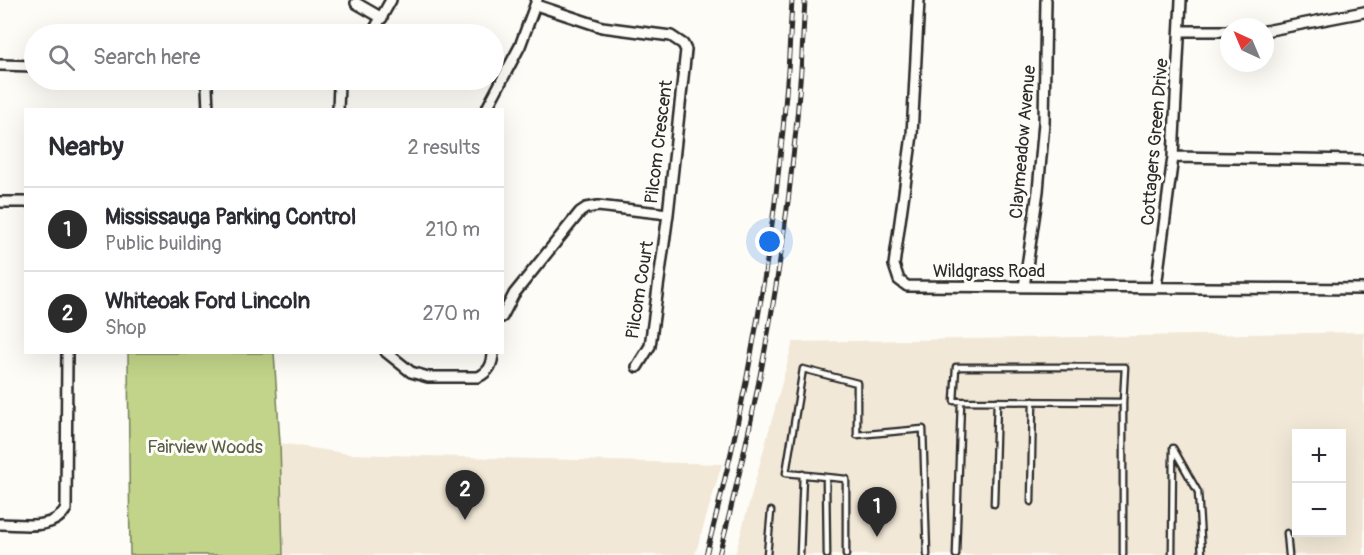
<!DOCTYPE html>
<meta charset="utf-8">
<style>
:root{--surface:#fff;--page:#f2f2f3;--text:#2b2b33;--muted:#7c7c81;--line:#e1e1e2;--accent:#2b2b2b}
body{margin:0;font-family:Pangolin,sans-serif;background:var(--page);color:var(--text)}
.controls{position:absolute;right:18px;bottom:18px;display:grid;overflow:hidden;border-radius:0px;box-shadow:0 6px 24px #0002}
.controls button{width:54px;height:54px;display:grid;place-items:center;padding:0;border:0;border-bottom:2px solid var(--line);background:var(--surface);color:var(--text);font:30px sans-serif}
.compass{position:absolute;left:1220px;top:18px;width:54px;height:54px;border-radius:50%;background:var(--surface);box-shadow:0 6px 24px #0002;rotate:316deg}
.you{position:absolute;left:770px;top:242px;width:21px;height:21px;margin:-15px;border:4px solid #fff;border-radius:50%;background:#1a73e8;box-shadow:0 0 0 9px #1a73e833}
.badge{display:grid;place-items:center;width:39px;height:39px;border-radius:50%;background:var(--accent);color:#fff;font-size:20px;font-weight:700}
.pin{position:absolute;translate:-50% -50px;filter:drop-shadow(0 2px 3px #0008)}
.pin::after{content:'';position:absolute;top:32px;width:21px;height:18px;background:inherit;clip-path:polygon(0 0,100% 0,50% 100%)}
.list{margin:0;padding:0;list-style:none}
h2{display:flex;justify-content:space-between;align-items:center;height:78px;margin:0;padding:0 24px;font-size:26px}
h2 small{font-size:20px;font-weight:400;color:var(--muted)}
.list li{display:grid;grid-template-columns:39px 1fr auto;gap:18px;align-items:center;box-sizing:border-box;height:84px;padding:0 24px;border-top:2px solid var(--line)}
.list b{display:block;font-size:22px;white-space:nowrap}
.list p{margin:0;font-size:20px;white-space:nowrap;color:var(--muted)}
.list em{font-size:20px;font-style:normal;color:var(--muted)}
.icon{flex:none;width:33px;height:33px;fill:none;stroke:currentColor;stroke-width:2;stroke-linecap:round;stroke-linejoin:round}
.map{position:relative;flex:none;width:1364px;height:555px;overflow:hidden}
.search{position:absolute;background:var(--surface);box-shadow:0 6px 24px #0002;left:24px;top:24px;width:480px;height:66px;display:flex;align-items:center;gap:15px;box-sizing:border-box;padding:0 21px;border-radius:33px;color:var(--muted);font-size:22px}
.panel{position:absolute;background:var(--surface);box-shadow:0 6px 24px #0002;left:24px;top:108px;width:480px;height:246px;border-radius:0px}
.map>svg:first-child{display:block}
</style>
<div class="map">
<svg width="1364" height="555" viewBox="0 0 1364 555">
<rect width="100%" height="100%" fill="#fdfcf7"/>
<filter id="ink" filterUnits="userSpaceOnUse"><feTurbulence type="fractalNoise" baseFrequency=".0167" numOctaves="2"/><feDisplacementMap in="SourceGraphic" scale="12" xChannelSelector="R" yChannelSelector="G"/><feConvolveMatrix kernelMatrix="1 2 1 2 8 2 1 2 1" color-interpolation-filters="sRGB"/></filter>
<g filter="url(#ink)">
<path fill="#f2e8d7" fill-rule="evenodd" d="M1364,332V555H735L793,342ZM1296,434H1342V532H1296Z
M280,443L350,454L722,464L695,555H283Z"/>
<path fill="#c2d489" stroke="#76805a" stroke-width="1.5" d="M128,353H274L280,443L283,555H130Z"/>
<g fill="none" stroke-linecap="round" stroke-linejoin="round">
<g stroke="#2b2b2b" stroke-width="9">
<path id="lane" d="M1173,448L1198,492L1202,555
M826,477L827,555
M1031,502L1033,401
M994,504L997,401
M1287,533L1289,555
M767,555L771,511
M800,555L803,474
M846,555V479L786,473L803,369L857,383V435L923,429L927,555
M956,555L961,401
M1123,555V402L1125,367H956L954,401L1123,402
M1172,555L1173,450"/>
</g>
<g stroke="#2b2b2b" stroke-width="14">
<path id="street" d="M919,0L912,135L894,265L899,280L907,286L1364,289
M356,3L382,18
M536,5L602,27L671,36L683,44L686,50L668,214L650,346L637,367
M1180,31H1229
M1265,31L1364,12
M372,34L391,0
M0,65L34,66
M203,80L207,87L208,110
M338,110L339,84L342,80
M486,110L520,46L537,0
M1173,157L1364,160
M0,202H26
M1024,287L1038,191L1044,123L1046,0
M1156,287L1173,157L1181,0
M502,317L514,294L580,212L586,208L598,206L668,214
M386,352L411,372L428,377H478C489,372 493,364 493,352
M0,524C22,524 53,531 66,509L67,352"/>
</g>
<use href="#lane" stroke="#fdfcf7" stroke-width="4.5"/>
<use href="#street" stroke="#fdfcf7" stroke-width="9"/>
<g stroke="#2b2b2b" stroke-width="5">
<path id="rail" d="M706,555C754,374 784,188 792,0
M719,555C767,373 797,188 805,0"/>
</g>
<use href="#rail" stroke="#fdfcf7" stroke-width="3" stroke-dasharray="9" stroke-linecap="butt"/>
</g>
</g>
<g text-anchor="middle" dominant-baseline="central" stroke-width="6" stroke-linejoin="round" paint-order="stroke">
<g font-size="18" fill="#2b2b2b" stroke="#fdfcf7">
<text transform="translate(659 142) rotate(-83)">Pilcom Crescent</text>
<text transform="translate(1023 142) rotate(-85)">Claymeadow Avenue</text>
<text transform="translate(1155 142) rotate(-85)">Cottagers Green Drive</text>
<text x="989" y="271">Wildgrass Road</text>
<text transform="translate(640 290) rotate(-81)">Pilcom Court</text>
</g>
<g font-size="18" fill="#585e47" stroke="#fdfcf7">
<text x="205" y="447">Fairview Woods</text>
</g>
</g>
</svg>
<div class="controls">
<button>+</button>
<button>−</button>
</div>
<svg class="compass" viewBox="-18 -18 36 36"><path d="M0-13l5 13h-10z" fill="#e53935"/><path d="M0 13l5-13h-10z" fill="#7c7c81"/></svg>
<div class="you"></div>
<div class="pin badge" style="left:877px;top:537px">1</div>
<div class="pin badge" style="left:465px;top:520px">2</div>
<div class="search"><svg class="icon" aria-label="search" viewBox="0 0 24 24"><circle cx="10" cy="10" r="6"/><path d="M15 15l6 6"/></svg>Search here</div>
<section class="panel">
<h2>Nearby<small>2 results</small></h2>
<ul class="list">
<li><span class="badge">1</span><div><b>Mississauga Parking Control</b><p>Public building</p></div><em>210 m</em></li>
<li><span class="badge">2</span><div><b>Whiteoak Ford Lincoln</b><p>Shop</p></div><em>270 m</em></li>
</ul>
</section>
</div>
